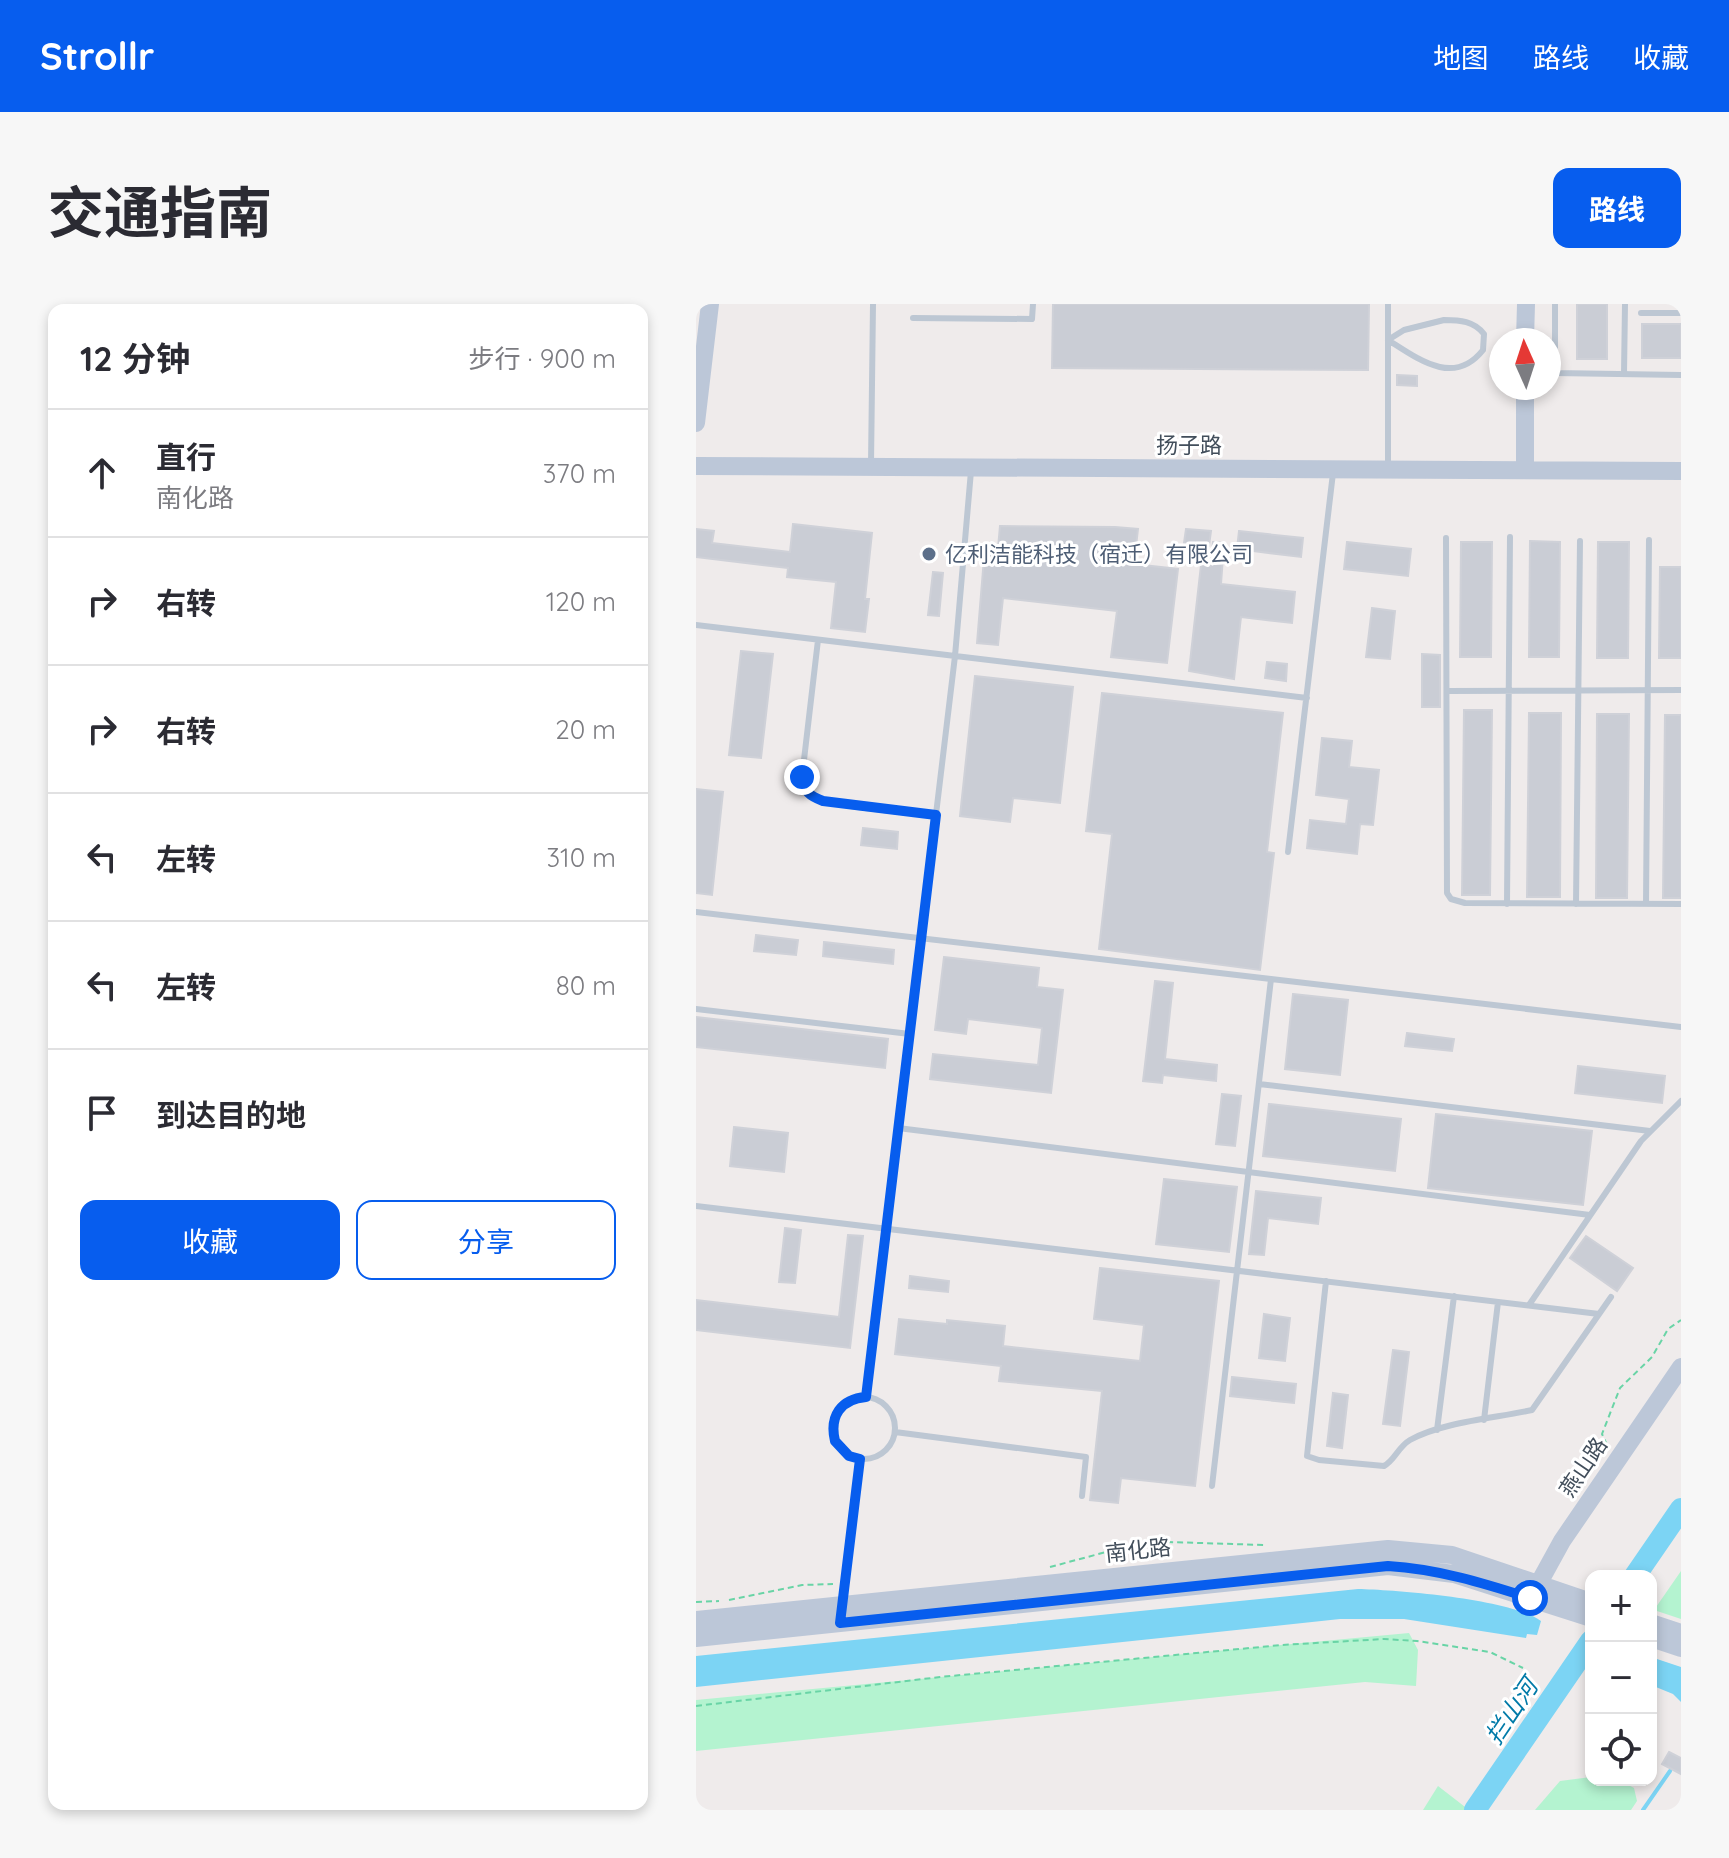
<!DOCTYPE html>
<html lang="zh">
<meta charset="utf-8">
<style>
:root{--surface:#fff;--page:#f7f7f7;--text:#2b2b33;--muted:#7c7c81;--line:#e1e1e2;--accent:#075dee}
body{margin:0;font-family:Quicksand,"Noto Sans SC",sans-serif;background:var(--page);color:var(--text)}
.controls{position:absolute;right:24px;bottom:24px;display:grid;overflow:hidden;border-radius:16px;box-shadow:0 4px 12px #0003}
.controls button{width:72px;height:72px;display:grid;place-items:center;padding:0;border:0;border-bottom:2px solid var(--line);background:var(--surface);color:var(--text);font:40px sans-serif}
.compass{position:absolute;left:793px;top:24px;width:72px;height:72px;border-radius:50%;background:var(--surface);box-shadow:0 4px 12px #0003;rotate:357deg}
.stop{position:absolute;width:24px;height:24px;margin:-18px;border:6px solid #075dee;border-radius:50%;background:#fff}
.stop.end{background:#075dee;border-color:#fff;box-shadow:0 2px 8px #0008}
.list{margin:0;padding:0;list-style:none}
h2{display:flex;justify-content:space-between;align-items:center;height:104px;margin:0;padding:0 32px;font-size:34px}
h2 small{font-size:26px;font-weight:400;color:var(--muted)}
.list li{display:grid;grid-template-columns:52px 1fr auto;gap:24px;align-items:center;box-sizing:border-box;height:128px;padding:0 32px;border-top:2px solid var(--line)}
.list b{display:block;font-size:30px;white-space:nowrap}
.list p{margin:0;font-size:26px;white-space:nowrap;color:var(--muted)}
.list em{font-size:26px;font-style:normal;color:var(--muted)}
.actions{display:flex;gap:16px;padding:24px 32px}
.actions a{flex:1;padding:18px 0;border:2px solid var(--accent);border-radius:16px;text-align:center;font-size:28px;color:var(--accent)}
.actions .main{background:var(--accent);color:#fff}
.icon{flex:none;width:44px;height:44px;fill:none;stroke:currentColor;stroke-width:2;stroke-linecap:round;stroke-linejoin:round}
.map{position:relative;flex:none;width:985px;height:1506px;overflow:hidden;border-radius:16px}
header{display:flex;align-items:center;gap:48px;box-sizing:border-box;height:112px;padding:0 40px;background:var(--accent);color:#fff}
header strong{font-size:38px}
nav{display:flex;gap:44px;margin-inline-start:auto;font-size:28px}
.intro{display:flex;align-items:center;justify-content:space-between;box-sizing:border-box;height:192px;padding:0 48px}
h1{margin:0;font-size:56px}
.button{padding:20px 36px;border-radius:16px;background:var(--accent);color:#fff;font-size:28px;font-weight:700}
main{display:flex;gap:48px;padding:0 48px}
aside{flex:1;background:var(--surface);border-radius:16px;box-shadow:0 4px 12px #0003}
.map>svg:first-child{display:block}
</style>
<header>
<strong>Strollr</strong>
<nav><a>地图</a><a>路线</a><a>收藏</a></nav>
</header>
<div class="intro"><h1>交通指南</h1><a class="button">路线</a></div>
<main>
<aside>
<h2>12 分钟<small>步行 · 900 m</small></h2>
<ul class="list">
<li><svg class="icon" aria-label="ahead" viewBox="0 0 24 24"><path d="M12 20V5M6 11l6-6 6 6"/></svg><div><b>直行</b><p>南化路</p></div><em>370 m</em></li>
<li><svg class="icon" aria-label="right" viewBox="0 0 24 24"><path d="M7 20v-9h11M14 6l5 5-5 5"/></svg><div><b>右转</b></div><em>120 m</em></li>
<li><svg class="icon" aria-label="right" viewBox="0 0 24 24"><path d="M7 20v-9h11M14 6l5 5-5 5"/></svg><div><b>右转</b></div><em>20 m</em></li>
<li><svg class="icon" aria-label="left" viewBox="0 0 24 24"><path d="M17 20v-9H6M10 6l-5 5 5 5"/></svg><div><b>左转</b></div><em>310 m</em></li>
<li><svg class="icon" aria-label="left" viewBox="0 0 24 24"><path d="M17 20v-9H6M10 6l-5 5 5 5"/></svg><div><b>左转</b></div><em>80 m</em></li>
<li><svg class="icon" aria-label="arrive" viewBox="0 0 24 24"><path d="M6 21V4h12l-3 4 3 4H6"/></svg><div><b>到达目的地</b></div></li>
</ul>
<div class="actions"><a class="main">收藏</a><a>分享</a></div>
</aside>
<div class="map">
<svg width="985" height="1506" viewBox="0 0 985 1506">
<rect width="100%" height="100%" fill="#efebeb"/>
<path fill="#b4f3d0" d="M985,1267V1315L958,1306Z
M713,1329L722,1346L720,1382L669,1378L0,1447V1396Z
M895,1473V1476H923L938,1484L941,1497L935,1506H839L864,1477Z
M742,1482L773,1506H727Z"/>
<path fill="#7cd4f4" d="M662,1285C702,1286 815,1295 845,1317L841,1331L831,1330L830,1334L708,1315H644L0,1383V1352Z
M955,1353L985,1363V1398L977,1390L955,1381Z"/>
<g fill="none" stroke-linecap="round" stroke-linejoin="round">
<path stroke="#7cd4f4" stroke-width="4" d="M947,1506L974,1467"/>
<path stroke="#7cd4f4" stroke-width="22" d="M939,1272L985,1205
M779,1506L895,1337"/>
</g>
<path fill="#cacdd5" stroke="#cfd1d8" stroke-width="2" d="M357,0H673L672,66L356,64Z
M881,0H911V55H881Z
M946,20H985V54H946Z
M701,71L721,72V82L701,81Z
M97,220L176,229L169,295H173L169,328L135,324L140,278L91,273L92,264L0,253V225L18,227L16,239L94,248Z
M304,222L419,223L442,225L438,260L482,265L471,359L415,353L421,307L307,294L302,341L281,339L289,242L302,244Z
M490,225L515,227L513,242L488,239Z
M543,227L607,234L605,253L541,245Z
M834,237L864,238L863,353H833Z
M517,238L528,239L525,280L599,288L596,319L545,313L538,375L493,367L505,261L514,262Z
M651,238L715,245L712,272L648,265Z
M765,238H796L795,353H764Z
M902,238H933L932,354H901Z
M964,263H985V354H963Z
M237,268L247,269L243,312L232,311Z
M676,304L699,307L694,355L670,353Z
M45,347L77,350L65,454L33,451Z
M726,350L744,351V403H726Z
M571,358L591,360L590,377L569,374Z
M279,372L377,383L364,499L317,494L314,518L264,512Z
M406,389L587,409L571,548L578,549L564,666L403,645L416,530L390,527Z
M768,406H796L794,591H766Z
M833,409H865L864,593H831Z
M901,410H933L931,594H900Z
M969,411H985V594H967Z
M626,434L656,437L653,463L683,466L677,521L664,520L661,550L611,544L614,516L650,520L653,495L620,491Z
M0,485L27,488L16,591L0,589Z
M167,524L202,528L201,545L165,541Z
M60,631L102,636L100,651L58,647Z
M128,638L198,646L197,660L127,652Z
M248,653L343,664L341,683L367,686L355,789L234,775L237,750L342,761L346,724L272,715L270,730L239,726Z
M459,677L477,679L469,755L521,761L520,777L467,771L466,779L447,777Z
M597,690L652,696L644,771L589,765Z
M0,713L192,735L189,764L0,743Z
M711,729L758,735L756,747L709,742Z
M882,762L969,772L966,799L879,789Z
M526,790L545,792L539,842L520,840Z
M573,800L705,815L699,867L567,852Z
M740,810L896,827L887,901L732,884Z
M38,823L92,829L88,868L34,862Z
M468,875L541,883L533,948L460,940Z
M560,887L625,894L622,920L572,914L568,951L553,950Z
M89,924L105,926L99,979L83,978Z
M152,931L167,932L154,1044L0,1026V996L143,1013Z
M890,932L937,964L921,987L874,954Z
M404,964L523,977L499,1182L425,1174L422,1199L394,1196L406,1087L303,1077L305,1062L199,1050L203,1015L251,1020V1016L309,1022L307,1042L444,1057L448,1021L398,1015Z
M214,972L253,977L252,988L213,984Z
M568,1010L594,1014L589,1057L563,1054Z
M697,1046L713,1048L704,1122L687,1120Z
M536,1073L600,1080L598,1099L534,1092Z
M637,1089L652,1091L646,1144L631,1142Z
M973,1448L985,1454V1470L966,1460Z"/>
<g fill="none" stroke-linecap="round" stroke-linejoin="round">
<path stroke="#69d4a6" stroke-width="2" stroke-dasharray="6 4" stroke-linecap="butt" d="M911,1141L906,1130L924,1084L956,1053L972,1025L985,1016
M880,1192C871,1162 888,1158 906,1139
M354,1263L425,1244L472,1238L569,1241
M33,1296L106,1281L137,1280
M0,1298L23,1297
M0,1402L244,1373L586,1341L688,1335L721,1337L794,1348L827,1364"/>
<path stroke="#bdc7d3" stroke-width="6" d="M692,0V164
M859,0V69L985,71
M945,9H985
M217,14L336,15L337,0
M748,16C764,16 778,17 788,30L787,46C758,83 722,55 692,36L708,26Z
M928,70L929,0
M175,160L177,0
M750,234L751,589L755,595L769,599L985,600
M0,321L611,394
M122,336L106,473C107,480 107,485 113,490C130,504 214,508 240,511
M751,387L985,386
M592,548L637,169
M811,600L814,233
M880,600L884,237
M950,600L953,236
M0,608L575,675
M0,705L214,730
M563,780L954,827
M202,824L894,911
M0,902L903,1010
M630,977L611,1152L623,1156L688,1162C699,1156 702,1143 714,1136C746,1118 800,1114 836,1106L915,993
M833,1001L945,837L985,797
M170,1093L259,352L275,167
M137 1124a31 31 0 1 1 62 0a31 31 0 1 1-62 0Z
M788,1116L802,998
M741,1126L758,992
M199,1128L390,1153L386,1192
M516,1182L575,675L985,723
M146,1299L164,1155"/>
<path stroke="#bcc7d8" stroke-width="18" d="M829,36L830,0
M0,119L14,0
M0,162L985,167
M829,166V84
M838,1288L866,1237L985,1063
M0,1316L692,1245L756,1251L895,1298
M955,1319L985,1329
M0,1334L692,1262L758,1270L895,1314
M955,1334L985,1344"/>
</g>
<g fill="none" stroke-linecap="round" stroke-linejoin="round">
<path stroke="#075dee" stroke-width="10" d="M106,473C108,488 114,492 127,497L240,511L170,1093C145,1095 133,1112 139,1137L153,1152L164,1155L144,1319L692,1262C742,1265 787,1279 834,1294"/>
</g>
<circle fill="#5c6f8a" stroke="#fff" stroke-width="3" cx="233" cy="250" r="8"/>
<g text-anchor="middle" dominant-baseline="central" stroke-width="6" stroke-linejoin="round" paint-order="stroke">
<g font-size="22" fill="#424e5b" stroke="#fff">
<text x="493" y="141">扬子路</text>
<text transform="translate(887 1163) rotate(-56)">燕山路</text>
<text transform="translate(442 1246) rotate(-6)">南化路</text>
</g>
<g font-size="22" fill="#4e5e75" stroke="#fff" text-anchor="start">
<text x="249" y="250">亿利洁能科技（宿迁）有限公司</text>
</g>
<g font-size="24" font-style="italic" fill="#017aa8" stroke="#fff">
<text transform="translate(815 1407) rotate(-56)">拦山河</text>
</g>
</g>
</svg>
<div class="controls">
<button>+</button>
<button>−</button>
<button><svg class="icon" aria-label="locate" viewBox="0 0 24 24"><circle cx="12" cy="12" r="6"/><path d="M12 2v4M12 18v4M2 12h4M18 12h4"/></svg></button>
</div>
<svg class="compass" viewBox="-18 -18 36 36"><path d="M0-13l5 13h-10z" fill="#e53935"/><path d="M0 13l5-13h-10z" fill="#7c7c81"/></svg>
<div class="stop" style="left:834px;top:1294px"></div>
<div class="stop end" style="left:106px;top:473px"></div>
</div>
</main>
